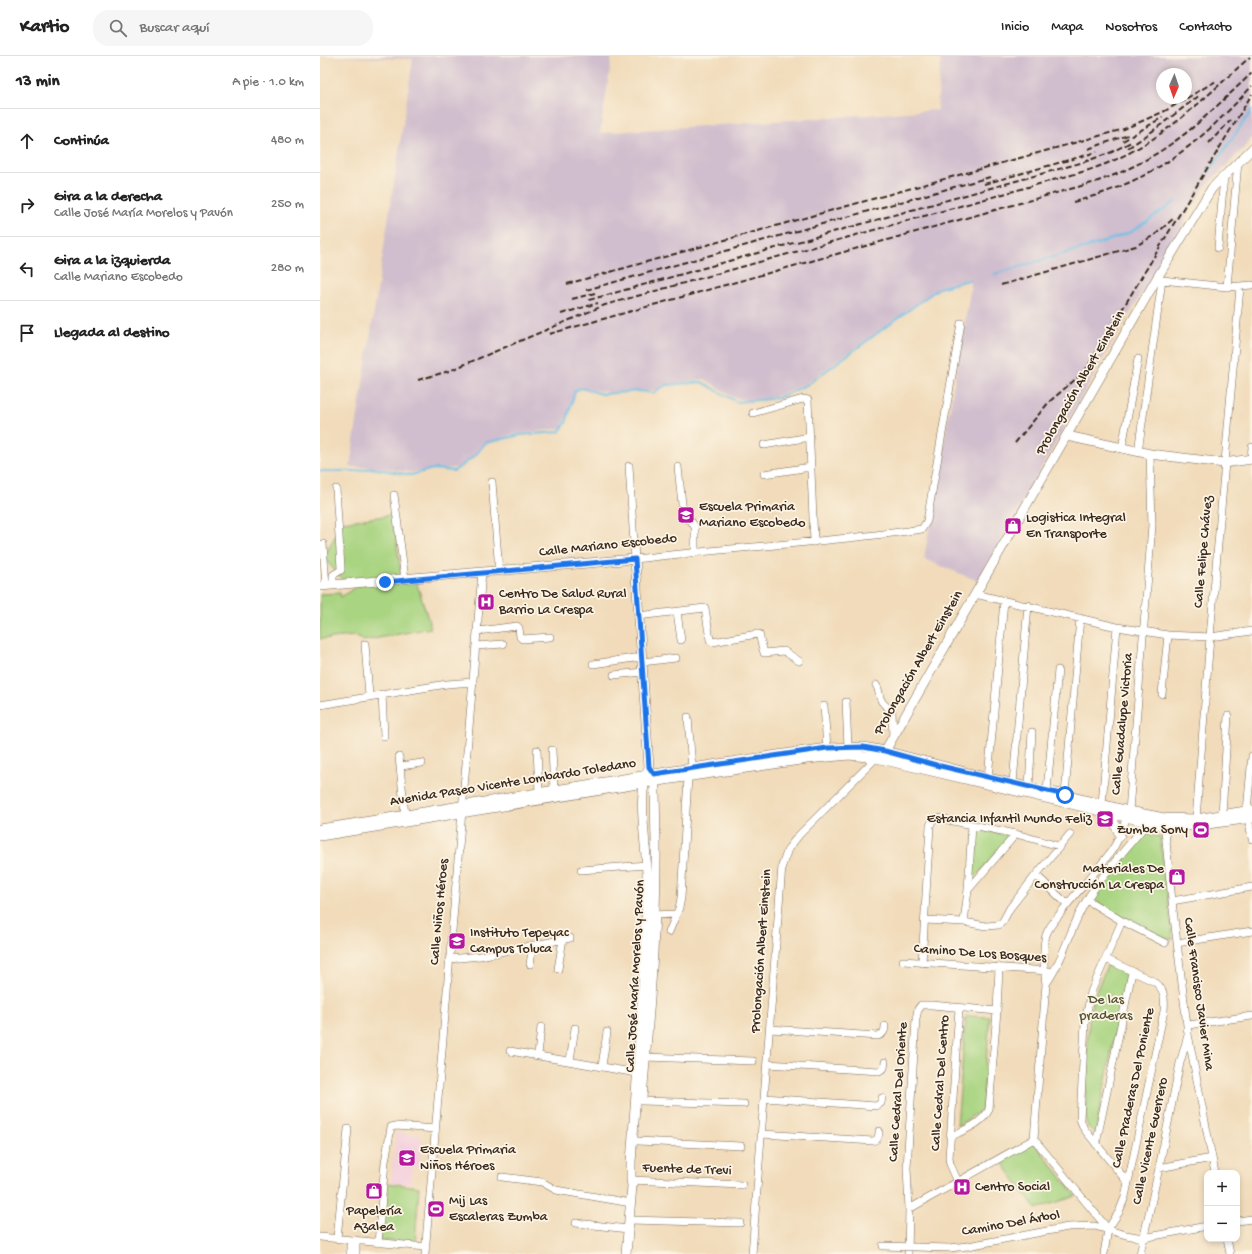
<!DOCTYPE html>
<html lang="es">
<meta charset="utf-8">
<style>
:root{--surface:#fff;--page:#f6f6f6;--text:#222;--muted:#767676;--line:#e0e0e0}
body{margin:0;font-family:"Gochi Hand",sans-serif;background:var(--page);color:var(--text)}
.controls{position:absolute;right:12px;bottom:12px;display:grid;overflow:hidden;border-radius:8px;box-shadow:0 2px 6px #0003}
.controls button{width:36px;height:36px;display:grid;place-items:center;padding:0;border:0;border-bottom:1px solid var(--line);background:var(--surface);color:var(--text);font:20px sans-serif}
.compass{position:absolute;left:836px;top:12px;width:36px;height:36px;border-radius:50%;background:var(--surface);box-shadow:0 2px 6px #0003;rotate:182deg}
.stop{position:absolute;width:12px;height:12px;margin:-9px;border:3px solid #1a73e8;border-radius:50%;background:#fff}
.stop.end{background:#1a73e8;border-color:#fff;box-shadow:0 1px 4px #0008}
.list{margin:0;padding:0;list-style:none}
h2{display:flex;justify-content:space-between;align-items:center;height:52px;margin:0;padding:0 16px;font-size:17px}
h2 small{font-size:13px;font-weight:400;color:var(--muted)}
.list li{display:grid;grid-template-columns:26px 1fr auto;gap:12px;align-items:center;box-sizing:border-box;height:64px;padding:0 16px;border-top:1px solid var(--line)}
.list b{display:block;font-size:15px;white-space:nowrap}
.list p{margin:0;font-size:13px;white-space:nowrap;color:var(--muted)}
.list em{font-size:13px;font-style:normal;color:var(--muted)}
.icon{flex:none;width:22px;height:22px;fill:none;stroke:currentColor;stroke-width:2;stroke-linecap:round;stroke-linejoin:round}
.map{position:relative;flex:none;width:932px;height:1198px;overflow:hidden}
header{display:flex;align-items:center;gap:24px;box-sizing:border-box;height:56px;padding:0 20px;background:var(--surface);border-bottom:1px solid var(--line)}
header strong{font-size:19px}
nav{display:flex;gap:22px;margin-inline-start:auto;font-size:14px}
.search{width:280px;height:36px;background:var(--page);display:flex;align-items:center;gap:10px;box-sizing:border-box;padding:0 14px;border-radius:16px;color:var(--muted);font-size:15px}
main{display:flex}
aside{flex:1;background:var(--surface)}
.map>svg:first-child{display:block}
</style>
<header>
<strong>Kartio</strong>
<div class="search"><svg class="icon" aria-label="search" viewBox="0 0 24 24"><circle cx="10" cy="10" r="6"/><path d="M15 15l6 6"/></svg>Buscar aquí</div>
<nav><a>Inicio</a><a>Mapa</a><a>Nosotros</a><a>Contacto</a></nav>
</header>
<main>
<aside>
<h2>13 min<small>A pie · 1.0 km</small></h2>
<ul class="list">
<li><svg class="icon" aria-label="ahead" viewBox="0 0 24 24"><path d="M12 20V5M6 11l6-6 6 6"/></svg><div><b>Continúa</b></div><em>480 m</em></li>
<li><svg class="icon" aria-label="right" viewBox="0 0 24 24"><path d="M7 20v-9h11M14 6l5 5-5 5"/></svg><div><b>Gira a la derecha</b><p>Calle José María Morelos y Pavón</p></div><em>250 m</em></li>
<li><svg class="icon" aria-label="left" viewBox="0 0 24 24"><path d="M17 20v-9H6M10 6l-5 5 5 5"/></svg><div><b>Gira a la izquierda</b><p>Calle Mariano Escobedo</p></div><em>280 m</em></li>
<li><svg class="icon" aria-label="arrive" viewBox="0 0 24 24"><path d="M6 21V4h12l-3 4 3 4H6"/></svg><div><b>Llegada al destino</b></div></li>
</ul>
</aside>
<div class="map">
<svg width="932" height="1198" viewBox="0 0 932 1198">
<rect width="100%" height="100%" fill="#fcf5e5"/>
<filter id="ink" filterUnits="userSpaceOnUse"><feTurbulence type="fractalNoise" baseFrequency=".025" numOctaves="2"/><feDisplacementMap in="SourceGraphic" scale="8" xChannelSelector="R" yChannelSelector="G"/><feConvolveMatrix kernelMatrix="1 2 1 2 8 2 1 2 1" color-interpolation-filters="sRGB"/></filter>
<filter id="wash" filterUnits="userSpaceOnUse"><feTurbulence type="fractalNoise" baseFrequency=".012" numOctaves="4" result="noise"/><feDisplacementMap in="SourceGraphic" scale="16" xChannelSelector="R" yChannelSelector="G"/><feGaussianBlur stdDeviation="0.9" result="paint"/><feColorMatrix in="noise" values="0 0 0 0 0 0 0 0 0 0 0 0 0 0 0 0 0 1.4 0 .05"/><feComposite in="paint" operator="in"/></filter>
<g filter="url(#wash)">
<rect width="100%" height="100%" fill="#f1dbba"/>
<path fill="#f4cfdd" d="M76,1077L102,1080L99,1111H93L90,1128L71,1126Z"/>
<path fill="#d0bdcd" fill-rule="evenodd" d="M0,0H292L280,77L617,54L621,0H932V81L927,89L884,132L782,304L658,525L604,503L651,230L648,223L617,233L486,327L454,341L426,344L413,341L385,323L343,329L338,334L290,336L258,332L242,372L190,379L165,389L143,411L91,416L57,411H30L93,3ZM842,18H866V42H842Z"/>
<path fill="#a9d481" stroke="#727f50" d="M73,459L81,519L84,522L26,528L4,502L22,466Z
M96,525L111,572L43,585L35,580L0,583V538L20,537L21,541L40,528Z
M654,772L692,780L651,826Z
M825,777L840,781L853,883C827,879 795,856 772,843Z
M788,908L807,918L775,1078L768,1071L766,1065L765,1027L769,966L773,942Z
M646,960L670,961L662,1054L637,1070Z
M712,1084L756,1140L716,1153L681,1105Z
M66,1127L99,1131L95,1187L60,1184Z"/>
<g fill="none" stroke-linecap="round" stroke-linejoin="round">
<path stroke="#6bc1e8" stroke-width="2" d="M888,117L932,54
M675,218L784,186L811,176L855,146
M0,415H37L52,412L91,419L113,413L134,415L156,399L165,387L200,379L239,376L246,367L255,335L261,332L282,338L320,335L333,337L346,329L382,326L417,346L458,342L488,328L619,232L649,224"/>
</g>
</g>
<g filter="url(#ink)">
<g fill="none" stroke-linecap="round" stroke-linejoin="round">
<g stroke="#7b6855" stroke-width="8">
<path id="street" d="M898,192L904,119
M839,223L842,224L907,231L932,229
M907,231L918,106
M433,357L483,343L488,344L494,486
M444,389L490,381
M802,392L818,303
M818,396L842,224
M931,403L932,391
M309,410L315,503C411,491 507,487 602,473L607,465L641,267
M358,411L363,457L365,462L371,465L375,471V496
M444,418L491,411
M172,426L179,515
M74,439L85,523
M3,488L6,530
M13,529V519L21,514V512L16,433
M655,538L797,571L848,579L890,581L932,575
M357,556L361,584
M318,560L385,552L390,584L393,586L437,578H439L444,597L464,595L479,605
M158,575L197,570L199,572L200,581L202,583L230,581
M45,588L49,640
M156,590L183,588
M322,606L356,602
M273,608L321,601
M294,619L323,616
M556,629C560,634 558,639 561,644C563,649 569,651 572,656L573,681
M62,638L64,680
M842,638L848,579
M526,646L528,691
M0,649L127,628L153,626
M504,650L507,692
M368,661L372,712
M217,694L219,736
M232,694L234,734
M932,700L927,755L932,783
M79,701L85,759
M81,710L102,707
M668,722L684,545
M693,727L708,549
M709,731L712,676
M727,735L738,614
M745,739L760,562
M782,748L797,571
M902,759L908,660
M876,763L890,581L920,231
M844,765L852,845L868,978L895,1117
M261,814L327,809
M716,819L747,848
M648,834L696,778
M767,844L802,865L845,887
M852,845L932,831
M334,859L356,858
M605,864L644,866L666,870L679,869L683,865L690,852L716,819L750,778
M802,865L771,936L765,967L760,1063L764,1073L808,1127
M644,866L648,834L652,769
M349,876L359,852L361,842L368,721
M857,887L932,875
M129,903L160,900L250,882
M583,905L729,915
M602,907L610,770L613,763L619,762L696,778L739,790
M210,908L213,889
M238,913L243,883
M726,928C744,903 750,872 766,845C783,817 810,788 831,763
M868,969L932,960
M450,973L558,980C563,978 565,976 565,970
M190,995L317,1017
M218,999L221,971
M325,1001L433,1005
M250,1004L255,972
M447,1008L559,1015L564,1012L565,1006
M282,1010L287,976
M444,1042L556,1050L561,1047L562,1042
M322,1045L424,1048
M442,1078L553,1085C558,1084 559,1081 559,1075
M630,1081C643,1074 663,1068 669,1053L677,955L679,912
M318,1085L421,1090
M776,1088L812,916
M839,1112L892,1102
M182,1121L222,1126L236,1134L311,1147
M311,1124L422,1129
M638,1126L630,1108L629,1102L639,952
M589,1153L714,1083
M309,1164L420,1167
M917,1165L932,1163
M256,1167L308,1173
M788,1173L714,1083L726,928C724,913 722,894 726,879C729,871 734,865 739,859C756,836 776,817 792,794C800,783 804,768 809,755L832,469L830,398
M0,1181L106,1191
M17,1182L28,1073
M907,1183L910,1198
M58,1187L65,1106L71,1071L76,1070L116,1073
M563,1190L629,1192L648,1190L748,1171L775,1170L806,1179L823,1182L887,1170
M30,1198V1184
M36,1198V1184
M105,1198L162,516
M432,1198L462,810L468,793L479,779L556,702
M588,1198L589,1153L587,1112L596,963L598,953L601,949H612L677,955
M784,1198L788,1173L799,1156L805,1141L844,955C845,943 845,934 835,926L786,903
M820,1198L839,1112L860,1007L868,979"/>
</g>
<g stroke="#7b6855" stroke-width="10">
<path id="secondary" d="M747,380L830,398L904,407L932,403
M0,530L315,503L329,711C315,741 328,792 327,825C325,919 318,1012 311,1106V1124L312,1130
M560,699L565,695L837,222L892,132L932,93
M785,755L794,766L800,779
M0,773C169,746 337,715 507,692L543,691L565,695L668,722L745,739L809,755L844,762L876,763L932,754
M0,780L324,727L487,703L529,699L556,702L844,770H873L932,762
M322,1042C329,956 337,870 336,783C335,762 336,740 334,719
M306,1198L312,1130L314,1126"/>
</g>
<use href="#street" stroke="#fff" stroke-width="7"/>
<use href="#secondary" stroke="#fff" stroke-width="9"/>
<path stroke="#3b2a1e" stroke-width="2" stroke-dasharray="6 3" stroke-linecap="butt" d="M803,85L843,61
M889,87L911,64
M808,92L830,77L880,39
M768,93L808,79
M664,128L777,96
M753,146C833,125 877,90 932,30
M247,228L804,73L845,55L896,25
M681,229L816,190L836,178L853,163
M266,234L670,121
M252,243L275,237
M269,244L764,106L792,96L811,86
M241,258L278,247
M229,278L772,127C800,118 827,105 851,88C880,68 906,41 932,17
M98,324L129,315L285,249L762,116C834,95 876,49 930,1
M695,387L729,346L765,315L932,38"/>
</g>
</g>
<g fill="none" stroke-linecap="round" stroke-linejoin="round" filter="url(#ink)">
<path stroke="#1a73e8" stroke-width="5" d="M65,526L315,503L329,711L334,718L507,692L543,691L565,695L616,709L745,739"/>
</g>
<defs>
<g id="school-square" transform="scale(0.9)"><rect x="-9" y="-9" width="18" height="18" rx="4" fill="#b5179e" stroke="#fcf5e5"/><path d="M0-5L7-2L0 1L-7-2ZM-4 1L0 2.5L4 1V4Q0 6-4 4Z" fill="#fff"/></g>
<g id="shop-square" transform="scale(0.9)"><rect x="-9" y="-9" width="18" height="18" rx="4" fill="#b5179e" stroke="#fcf5e5"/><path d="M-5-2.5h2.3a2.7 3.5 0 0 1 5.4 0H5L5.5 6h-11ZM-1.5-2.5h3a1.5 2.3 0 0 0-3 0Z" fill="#fff"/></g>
<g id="hospital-square" transform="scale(0.9)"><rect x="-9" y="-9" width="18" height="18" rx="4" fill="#b5179e" stroke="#fcf5e5"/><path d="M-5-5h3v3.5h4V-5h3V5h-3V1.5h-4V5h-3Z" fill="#fff"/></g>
<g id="stadium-square" transform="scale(0.9)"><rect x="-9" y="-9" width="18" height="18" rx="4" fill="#b5179e" stroke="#fcf5e5"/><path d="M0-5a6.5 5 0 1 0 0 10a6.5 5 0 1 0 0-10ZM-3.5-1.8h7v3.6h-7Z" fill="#fff"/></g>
</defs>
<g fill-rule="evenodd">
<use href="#school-square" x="366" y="459"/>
<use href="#shop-square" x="693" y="470"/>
<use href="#hospital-square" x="166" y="546"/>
<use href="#school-square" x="785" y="763"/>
<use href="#stadium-square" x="881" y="774"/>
<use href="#shop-square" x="857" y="821"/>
<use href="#school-square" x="137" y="885"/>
<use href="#school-square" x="87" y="1102"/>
<use href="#hospital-square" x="642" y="1131"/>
<use href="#shop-square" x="54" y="1135"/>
<use href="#stadium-square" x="116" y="1153"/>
</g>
<g text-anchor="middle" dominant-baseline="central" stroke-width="3.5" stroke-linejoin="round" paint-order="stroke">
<g font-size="14" fill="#3b2a1e" stroke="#fcf5e5">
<text transform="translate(761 327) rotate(-60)">Prolongación Albert Einstein</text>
<text transform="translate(288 490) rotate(-6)">Calle Mariano Escobedo</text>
<text transform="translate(884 496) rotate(-85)">Calle Felipe Chávez</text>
<text transform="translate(599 607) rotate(-60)">Prolongación Albert Einstein</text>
<text transform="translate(803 668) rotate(-85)">Calle Guadalupe Victoria</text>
<text transform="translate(193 727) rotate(-9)">Avenida Paseo Vicente Lombardo Toledano</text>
<text transform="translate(120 856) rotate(-85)">Calle Niños Héroes</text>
<text transform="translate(442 895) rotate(-86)">Prolongación Albert Einstein</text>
<text transform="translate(660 898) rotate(4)">Camino De Los Bosques</text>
<text transform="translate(316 920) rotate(-87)">Calle José María Morelos y Pavón</text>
<text transform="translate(878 938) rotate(82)">Calle Francisco Javier Mina</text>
<text transform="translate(621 1027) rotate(-86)">Calle Cedral Del Centro</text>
<text transform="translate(814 1032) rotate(-78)">Calle Praderas Del Poniente</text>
<text transform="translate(579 1036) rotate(-86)">Calle Cedral Del Oriente</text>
<text transform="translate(831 1085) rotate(-78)">Calle Vicente Guerrero</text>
<text transform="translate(367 1114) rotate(2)">Fuente de Trevi</text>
<text transform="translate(691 1168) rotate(-10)">Camino Del Árbol</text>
</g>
<g font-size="14" fill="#3b2a1e" stroke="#fcf5e5" text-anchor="start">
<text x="379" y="451">Escuela Primaria<tspan x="379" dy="16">Mariano Escobedo</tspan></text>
<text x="706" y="462">Logistica Integral<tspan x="706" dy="16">En Transporte</tspan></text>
<text x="179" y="538">Centro De Salud Rural<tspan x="179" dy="16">Barrio La Crespa</tspan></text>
<text x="772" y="763" text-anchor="end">Estancia Infantil Mundo Feliz</text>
<text x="868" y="774" text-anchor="end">Zumba Sony</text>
<text x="844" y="813" text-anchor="end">Materiales De<tspan x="844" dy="16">Construcción La Crespa</tspan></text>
<text x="150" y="877">Instituto Tepeyac<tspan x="150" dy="16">Campus Toluca</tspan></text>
<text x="100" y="1094">Escuela Primaria<tspan x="100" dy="16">Niños Héroes</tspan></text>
<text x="655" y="1131">Centro Social</text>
<text x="129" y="1145">Mij Las<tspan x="129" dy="16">Escaleras Zumba</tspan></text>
<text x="54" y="1155" text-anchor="middle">Papelería<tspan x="54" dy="16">Azalea</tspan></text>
</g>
<g font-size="14" fill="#565437" stroke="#fcf5e5">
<text x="786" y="944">De las<tspan x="786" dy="16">praderas</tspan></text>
</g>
</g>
</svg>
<div class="controls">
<button>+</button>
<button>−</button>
</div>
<svg class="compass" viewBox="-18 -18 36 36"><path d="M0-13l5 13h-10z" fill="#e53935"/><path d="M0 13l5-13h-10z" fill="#767676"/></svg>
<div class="stop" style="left:745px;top:739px"></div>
<div class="stop end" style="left:65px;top:526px"></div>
</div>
</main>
